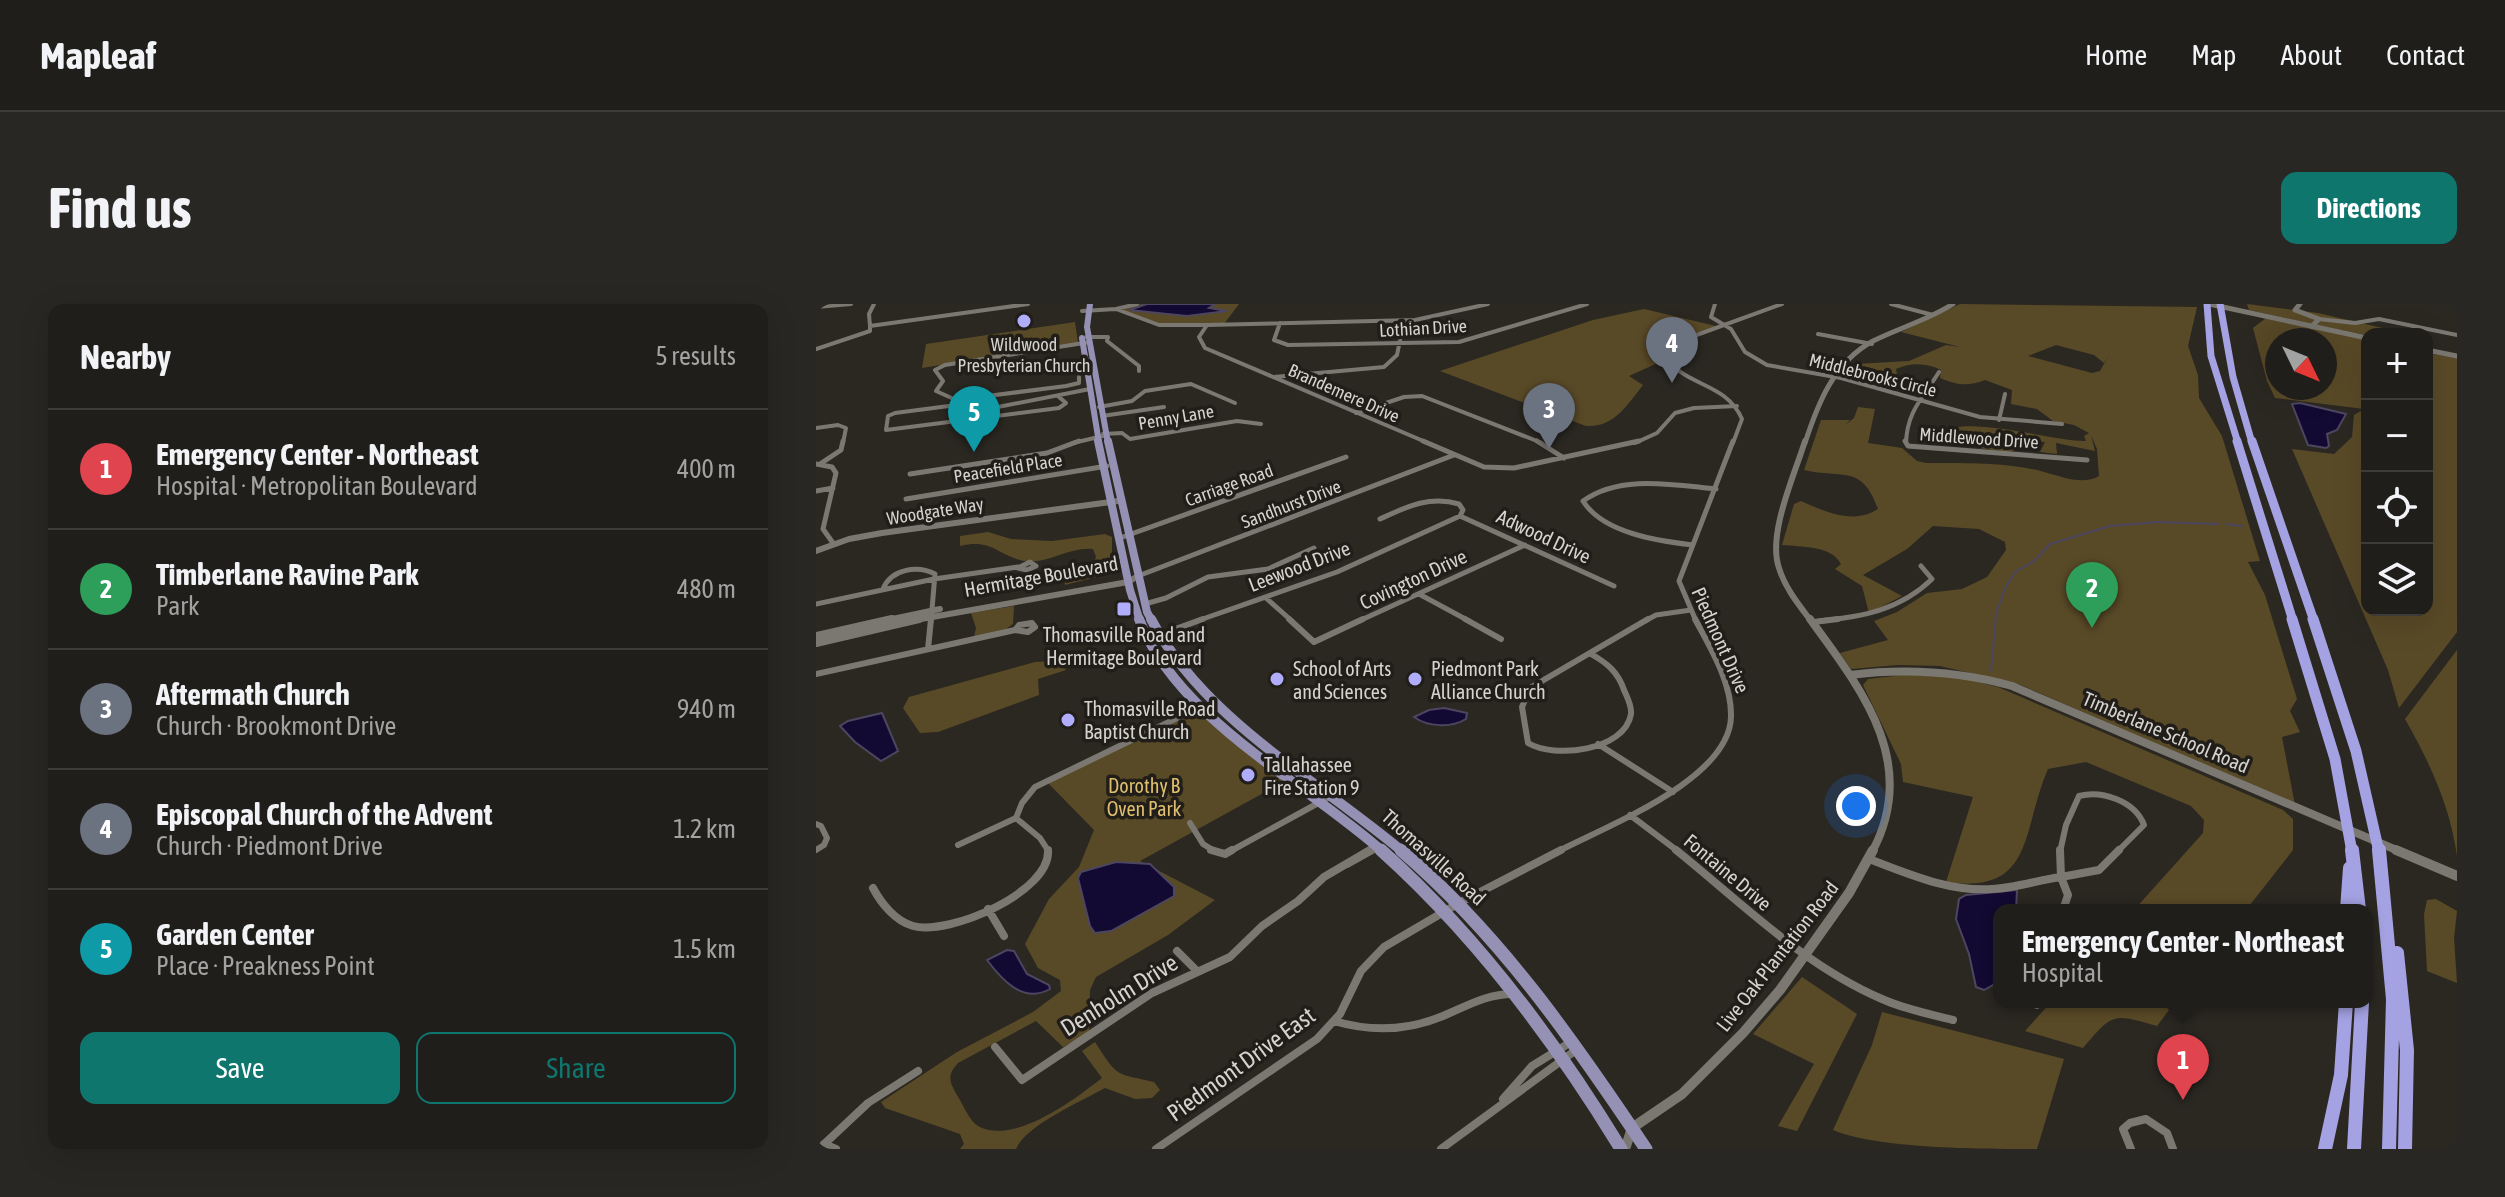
<!DOCTYPE html>
<meta charset="utf-8">
<style>
:root{--surface:#201e1a;--page:#282723;--text:#f1f3f6;--muted:#a2a2a2;--line:#3d3c39;--accent:#0f766e}
body{margin:0;font-family:"Asap Condensed",sans-serif;background:var(--page);color:var(--text)}
.controls{position:absolute;right:24px;top:24px;display:grid;overflow:hidden;border-radius:16px;box-shadow:0 8px 32px #0002}
.controls button{width:72px;height:72px;display:grid;place-items:center;padding:0;border:0;border-bottom:2px solid var(--line);background:var(--surface);color:var(--text);font:40px sans-serif}
.compass{position:absolute;left:1449px;top:24px;width:72px;height:72px;border-radius:50%;background:var(--surface);box-shadow:0 8px 32px #0002;rotate:133deg}
.you{position:absolute;left:1040px;top:502px;width:28px;height:28px;margin:-20px;border:6px solid #fff;border-radius:50%;background:#1a73e8;box-shadow:0 0 0 12px #1a73e833}
.badge{display:grid;place-items:center;width:52px;height:52px;border-radius:50%;background:var(--accent);color:#fff;font-size:26px;font-weight:700}
.pin{position:absolute;translate:-50% -66px;filter:drop-shadow(0 2px 4px #0008)}
.pin::after{content:'';position:absolute;top:42px;width:28px;height:24px;background:inherit;clip-path:polygon(0 0,100% 0,50% 100%)}
.popup{position:absolute;left:1177px;top:600px;width:380px;height:104px;box-sizing:border-box;display:grid;place-content:center;border-radius:16px;background:var(--surface);filter:drop-shadow(0 2px 6px #0005);font-size:26px;white-space:nowrap;color:var(--muted)}
.popup b{font-size:30px;color:var(--text)}
.popup::after{content:'';position:absolute;left:50%;top:100%;margin-left:-16px;border:16px solid transparent;border-top-color:var(--surface)}
.list{margin:0;padding:0;list-style:none}
h2{display:flex;justify-content:space-between;align-items:center;height:104px;margin:0;padding:0 32px;font-size:34px}
h2 small{font-size:26px;font-weight:400;color:var(--muted)}
.list li{display:grid;grid-template-columns:52px 1fr auto;gap:24px;align-items:center;box-sizing:border-box;height:120px;padding:0 32px;border-top:2px solid var(--line)}
.list b{display:block;font-size:30px;white-space:nowrap}
.list p{margin:0;font-size:26px;white-space:nowrap;color:var(--muted)}
.list em{font-size:26px;font-style:normal;color:var(--muted)}
.actions{display:flex;gap:16px;padding:24px 32px}
.actions a{flex:1;padding:18px 0;border:2px solid var(--accent);border-radius:16px;text-align:center;font-size:28px;color:var(--accent)}
.actions .main{background:var(--accent);color:#fff}
.icon{flex:none;width:44px;height:44px;fill:none;stroke:currentColor;stroke-width:2;stroke-linecap:round;stroke-linejoin:round}
.map{position:relative;flex:none;width:1641px;height:845px;overflow:hidden;border-radius:16px}
header{display:flex;align-items:center;gap:48px;box-sizing:border-box;height:112px;padding:0 40px;background:var(--surface);border-bottom:2px solid var(--line)}
header strong{font-size:38px}
nav{display:flex;gap:44px;margin-inline-start:auto;font-size:28px}
.intro{display:flex;align-items:center;justify-content:space-between;box-sizing:border-box;height:192px;padding:0 48px}
h1{margin:0;font-size:56px}
.button{padding:20px 36px;border-radius:16px;background:var(--accent);color:#fff;font-size:28px;font-weight:700}
main{display:flex;gap:48px;padding:0 48px}
aside{flex:1;background:var(--surface);border-radius:16px;box-shadow:0 8px 32px #0002}
.map>svg:first-child{display:block}
</style>
<header>
<strong>Mapleaf</strong>
<nav><a>Home</a><a>Map</a><a>About</a><a>Contact</a></nav>
</header>
<div class="intro"><h1>Find us</h1><a class="button">Directions</a></div>
<main>
<aside>
<h2>Nearby<small>5 results</small></h2>
<ul class="list">
<li><span class="badge" style="background:#e0444e">1</span><div><b>Emergency Center - Northeast</b><p>Hospital · Metropolitan Boulevard</p></div><em>400 m</em></li>
<li><span class="badge" style="background:#2e9e5b">2</span><div><b>Timberlane Ravine Park</b><p>Park</p></div><em>480 m</em></li>
<li><span class="badge" style="background:#6b7280">3</span><div><b>Aftermath Church</b><p>Church · Brookmont Drive</p></div><em>940 m</em></li>
<li><span class="badge" style="background:#6b7280">4</span><div><b>Episcopal Church of the Advent</b><p>Church · Piedmont Drive</p></div><em>1.2 km</em></li>
<li><span class="badge" style="background:#0f9aa8">5</span><div><b>Garden Center</b><p>Place · Preakness Point</p></div><em>1.5 km</em></li>
</ul>
<div class="actions"><a class="main">Save</a><a>Share</a></div>
</aside>
<div class="map">
<svg width="1641" height="845" viewBox="0 0 1641 845">
<rect width="100%" height="100%" fill="#2b2822"/>
<path fill="#594a27" fill-rule="evenodd" d="M324,0H423L408,20H345L306,6Z
M1144,0L1381,3L1372,42L1382,71L1383,94L1406,132L1444,257L1432,258L1449,291L1481,395L1474,407L1484,428L1466,433L1479,501L1205,381L1124,362L1082,361L1035,365L1024,349L1072,336L1058,317L1081,308L1111,289L1146,285L1171,273L1190,246L1189,238L1163,225L1117,222L1091,245L1047,271L1086,292L1053,309L1046,282L1019,265L1025,260C1015,241 985,243 966,241L978,200L985,197C1010,208 1037,221 1062,205C1046,160 1028,175 988,166L1005,116H1034L1028,122L1038,114L1042,103L1059,105L1052,139L1086,144L1101,157L1110,159C1147,159 1192,158 1228,168C1244,172 1267,182 1283,172L1281,145L1275,131L1279,147L1240,139L1241,150L1224,148L1229,138L1205,137L1201,146L1193,148L1162,144V133L1130,128C1149,111 1241,138 1270,137L1268,132L1273,129L1258,121L1237,117L1221,105L1195,100L1196,86L1169,76C1151,83 1142,81 1124,74L1125,66C1112,59 1094,58 1080,65L1081,70H1076L1039,60L1093,57L1130,41L1144,43L1085,28ZM1240,41L1278,51L1288,59L1293,51L1284,67L1276,69L1212,52Z
M1431,0L1502,9L1592,30L1551,31L1500,21L1506,15L1500,14L1496,20L1433,6Z
M828,5L900,22L860,36L847,47L846,57L813,72L827,81C812,100 798,124 770,122L624,67L777,16Z
M1450,14L1551,36V306H1611V49L1641,54V328L1583,404L1572,366L1476,145L1518,150L1536,133L1538,111L1548,105L1459,94L1451,77L1437,24ZM1461,36H1509V84H1461Z
M259,18L262,39L106,64L110,40Z
M172,228L195,235L236,237L289,230L296,233V266L280,273L249,281L248,275L277,261L280,253L277,245C252,242 229,263 204,256C179,249 175,235 144,242V232Z
M198,302L197,320L190,325L158,333L160,324L155,309Z
M1641,346V552C1634,502 1614,459 1589,415Z
M242,357L250,366L222,375L223,391L122,428L104,429L87,404L93,393L219,358Z
M1087,371H1134L1182,383L1467,506L1477,515V546L1430,606H1318L1387,529L1388,516L1375,502L1270,458L1232,465C1205,527 1219,591 1130,578L1157,493L1087,478L1085,460L1047,381L1052,375Z
M385,406L471,476L324,557L399,596L352,631L280,673L274,686L273,729L247,743L220,717L142,759C131,771 133,777 141,791C147,800 153,817 162,822C198,842 259,795 286,774L266,747L279,738C302,774 299,769 338,778L344,786L336,794L319,795L289,784C266,797 210,821 200,845H144L148,840L144,830L69,804L65,798L141,748L217,708L245,687L244,676L222,664L209,640L233,595L263,563L278,526L232,479Z
M1620,595L1641,607L1638,634L1641,679L1611,667L1608,610L1611,596Z
M986,673L1041,710L981,827L962,822L998,760L937,730Z
M1235,698H1359L1341,722C1296,709 1297,709 1267,744L1209,727Z
M1066,708L1248,755L1221,845C1167,845 1062,845 1017,826L1056,741Z"/>
<path fill="#120a32" stroke="#4c4661" stroke-width="2" d="M331,0H399L393,4L411,7L371,12L313,6Z
M1484,99L1530,110L1521,126L1511,130L1513,142L1510,144L1492,141L1476,100Z
M628,404L651,409L650,415C635,424 612,423 598,413L613,406Z
M66,409L82,447L65,457L39,438L24,422L32,417Z
M300,558L334,560L358,583V592L295,627L279,629L274,622L262,574L265,568Z
M1201,586L1200,606H1183V671L1177,681L1168,686L1160,683L1153,650L1140,615L1143,595L1150,591Z
M191,646L198,647L211,670L233,681L234,685C207,700 186,676 171,656Z"/>
<g fill="none" stroke-linecap="round" stroke-linejoin="round">
<path stroke="#4c4661" stroke-width="2" d="M1410,220L1426,222
M1175,367L1180,310L1189,284L1199,268L1218,257L1234,240L1294,222L1342,218L1403,220"/>
<path stroke="#7b7871" stroke-width="4" d="M899,0L895,13L915,25L929,48L951,61L1025,74L1164,113L1246,120
M1075,0L1117,11
M0,3L35,0
M300,5L321,0
M266,7L300,5L343,21H391L599,16L672,0
M1503,15L1539,19L1563,15L1641,31
M464,19L458,36L472,41L643,38L771,0
M391,21L383,33L389,44L612,139
M54,22L212,0
M54,22L53,10L58,0
M1002,30L1056,40
M270,33H292L291,37L323,62V67
M0,45L54,27V22
M263,73V79L250,82L140,96L120,87L127,77L119,66L129,61L274,38
M458,73L568,63L581,51L588,17
M243,93L250,99L243,104L70,126L72,112L79,109L156,99L182,103L274,85
M283,103L316,97L329,87L375,80L419,99
M540,109L588,93L606,92L726,139
M286,112L348,103
M1183,116L1189,90
M0,124L22,121L30,124L27,139
M287,130L306,129L314,135L421,117L445,120
M257,139L291,131
M819,139L841,129L859,109L878,104L921,102
M917,139L926,115C909,76 865,83 849,50L864,37L966,0
M1090,139C1091,107 1107,94 1123,68"/>
<path stroke="#7b7871" stroke-width="5" d="M607,137L668,163L698,164L823,137
M721,137L748,154
M1089,137L1092,142L1271,156
M0,160L16,163L20,169L7,225L17,239
M4,160L25,146L27,137
M94,170L231,149L263,137
M0,187L17,184
M90,195L291,162
M644,212L798,282
M564,215C590,203 614,191 643,200L647,206L644,212
M304,234L530,153
M877,241C842,237 787,229 767,197C804,170 858,181 900,185
M214,258L220,262L211,266L202,264Z
M322,272L638,151
M67,285C75,265 101,261 119,270L115,317
M603,290L653,317
M450,294L476,317
M0,300L118,275L202,263
M329,300L350,294L392,273L452,265L498,244
M381,317L521,268L644,212
M543,317L709,241
M829,317L840,311L875,306
M880,317L863,277L917,137
M1003,317C1046,313 1084,306 1116,275L1105,262"/>
<path stroke="#7b7871" stroke-width="6" d="M473,315L498,338L547,315
M649,315L685,335
M998,318L1022,315
M216,319L219,323L212,328L199,326L203,321Z
M332,335L387,315
M112,345L115,315
M775,350C791,359 802,368 808,386C811,393 816,402 815,410C809,447 738,455 712,439L706,403L714,384L832,315
M0,370L199,326
M782,440L857,488
M814,511L863,548
M374,519L387,540L400,548
M0,520L5,522L11,534L8,541L0,546
M142,541L200,514
M233,548L224,534L200,514L206,499L219,483L386,402
M413,548L517,491
M550,548L563,542
M552,548L556,546
M741,548C790,522 913,476 915,413C916,379 895,345 879,315
M1244,548L1250,521L1263,492C1286,486 1319,497 1328,521L1301,548"/>
<path stroke="#7b7871" stroke-width="8" d="M395,546L409,550L416,546
M860,546C926,599 987,661 1066,695C1088,705 1113,710 1137,716
M1244,546L1245,573L1283,566L1303,546
M1053,555C1093,570 1133,588 1176,585C1199,584 1222,576 1245,573L1252,591L1247,606
M531,560L556,546
M57,584C65,599 79,617 97,622C133,632 235,588 232,546
M172,605L188,632
M361,647L381,667
M1221,701L1222,698
M518,717C555,728 591,727 627,712C651,702 670,690 697,690
M179,743L206,776L336,689L414,653L446,622L482,597L508,573L554,546
M687,795L716,762L755,738
M8,840L20,845
M3,845L52,799L102,767
M340,845L501,735L524,710L545,667L568,643L643,599L745,546
M625,845L760,746
M1315,845L1307,825L1314,819L1330,815L1351,829L1357,845"/>
<path stroke="#7b7871" stroke-width="5" d="M1484,0L1479,6L1503,15L1496,22
M989,139C1002,99 1018,58 1057,37C1083,24 1112,16 1137,0"/>
<path stroke="#7b7871" stroke-width="6" d="M989,137C979,170 951,230 963,264C969,284 983,301 995,317
M0,247L33,235L66,229L302,197
M67,317L124,305
M94,317L312,278L322,272"/>
<path stroke="#7b7871" stroke-width="8" d="M994,315C1046,386 1104,459 1056,548
M0,332L76,315
M0,339L103,315
M1034,371C1090,364 1142,367 1196,382L1585,548"/>
<path stroke="#7b7871" stroke-width="10" d="M1580,546L1641,572
M809,845L816,824L866,790L927,729L964,686L1033,589L1057,546"/>
<path stroke="#7b7871" stroke-width="5" d="M1393,0L1551,34
M1611,46L1641,52"/>
<path stroke="#9491b5" stroke-width="6" d="M274,0L271,23L292,139
M266,34L283,139"/>
<path stroke="#9491b5" stroke-width="8" d="M282,137L314,286L324,317
M292,137L331,308L336,317"/>
<path stroke="#9491b5" stroke-width="10" d="M323,315C361,415 490,479 567,548
M335,315C388,416 502,476 587,548"/>
<path stroke="#9491b5" stroke-width="13" d="M565,546C661,632 738,735 805,845
M585,546C685,632 757,736 830,845"/>
<path stroke="#a4a2e2" stroke-width="7" d="M1391,0L1395,52L1422,139
M1404,0L1417,73L1436,139"/>
<path stroke="#a4a2e2" stroke-width="9" d="M1421,137L1477,317
M1436,137L1498,317"/>
<path stroke="#a4a2e2" stroke-width="11" d="M1476,315L1519,455L1536,548
M1497,315L1540,447L1563,548"/>
<path stroke="#a4a2e2" stroke-width="14" d="M1536,546L1543,606
M1563,546L1577,695L1573,845
M1531,606L1534,564
M1581,649L1591,746L1589,845
M1509,845L1525,771L1530,698
M1538,845L1546,698"/>
</g>
<g fill="#b0adfa" stroke="#211e19" stroke-width="3">
<circle cx="208" cy="17" r="8"/>
<rect x="300" y="297" width="16" height="16" rx="4"/>
<circle cx="461" cy="375" r="8"/>
<circle cx="599" cy="375" r="8"/>
<circle cx="252" cy="416" r="8"/>
<circle cx="432" cy="471" r="8"/>
</g>
<g text-anchor="middle" dominant-baseline="central" stroke-width="7" stroke-linejoin="round" paint-order="stroke">
<g font-size="18" fill="#d5d3cf" stroke="#211e19">
<text transform="translate(607 24) rotate(-3)">Lothian Drive</text>
<text transform="translate(1057 71) rotate(14)">Middlebrooks Circle</text>
<text transform="translate(528 89) rotate(24)">Brandemere Drive</text>
<text transform="translate(360 113) rotate(-10)">Penny Lane</text>
<text transform="translate(1163 134) rotate(4)">Middlewood Drive</text>
<text transform="translate(192 164) rotate(-9)">Peacefield Place</text>
<text transform="translate(413 181) rotate(-20)">Carriage Road</text>
<text transform="translate(475 200) rotate(-21)">Sandhurst Drive</text>
<text transform="translate(119 207) rotate(-9)">Woodgate Way</text>
</g>
<g font-size="18" fill="#d5d3cf" stroke="#211e19">
<text x="208" y="40">Wildwood<tspan x="208" dy="21">Presbyterian Church</tspan></text>
</g>
<g font-size="20" fill="#d5d3cf" stroke="#211e19">
<text transform="translate(728 232) rotate(25)">Adwood Drive</text>
<text transform="translate(483 262) rotate(-21)">Leewood Drive</text>
<text transform="translate(225 272) rotate(-10)">Hermitage Boulevard</text>
<text transform="translate(597 275) rotate(-25)">Covington Drive</text>
<text transform="translate(905 336) rotate(66)">Piedmont Drive</text>
<text transform="translate(1350 428) rotate(23)">Timberlane School Road</text>
<text transform="translate(618 553) rotate(42)">Thomasville Road</text>
<text transform="translate(912 568) rotate(40)">Fontaine Drive</text>
<text transform="translate(961 652) rotate(-52)">Live Oak Plantation Road</text>
</g>
<g font-size="20" fill="#d5d3cf" stroke="#211e19" text-anchor="start">
<text x="308" y="330" text-anchor="middle">Thomasville Road and<tspan x="308" dy="23">Hermitage Boulevard</tspan></text>
<text x="477" y="364">School of Arts<tspan x="477" dy="23">and Sciences</tspan></text>
<text x="615" y="364">Piedmont Park<tspan x="615" dy="23">Alliance Church</tspan></text>
<text x="268" y="404">Thomasville Road<tspan x="268" dy="23">Baptist Church</tspan></text>
<text x="448" y="460">Tallahassee<tspan x="448" dy="23">Fire Station 9</tspan></text>
</g>
<g font-size="20" fill="#dfbe6f" stroke="#211e19">
<text x="328" y="481">Dorothy B<tspan x="328" dy="23">Oven Park</tspan></text>
</g>
<g font-size="24" fill="#d5d3cf" stroke="#211e19">
<text transform="translate(303 691) rotate(-32)">Denholm Drive</text>
<text transform="translate(425 760) rotate(-36)">Piedmont Drive East</text>
</g>
</g>
</svg>
<div class="controls">
<button>+</button>
<button>−</button>
<button><svg class="icon" aria-label="locate" viewBox="0 0 24 24"><circle cx="12" cy="12" r="6"/><path d="M12 2v4M12 18v4M2 12h4M18 12h4"/></svg></button>
<button><svg class="icon" aria-label="layers" viewBox="0 0 24 24"><path d="M12 4l9 5-9 5-9-5zM3 14l9 5 9-5"/></svg></button>
</div>
<svg class="compass" viewBox="-18 -18 36 36"><path d="M0-13l5 13h-10z" fill="#e53935"/><path d="M0 13l5-13h-10z" fill="#a2a2a2"/></svg>
<div class="you"></div>
<div class="pin badge" style="left:1367px;top:796px;background:#e0444e">1</div>
<div class="popup"><b>Emergency Center - Northeast</b>Hospital</div>
<div class="pin badge" style="left:1276px;top:324px;background:#2e9e5b">2</div>
<div class="pin badge" style="left:733px;top:145px;background:#6b7280">3</div>
<div class="pin badge" style="left:856px;top:79px;background:#6b7280">4</div>
<div class="pin badge" style="left:158px;top:148px;background:#0f9aa8">5</div>
</div>
</main>
